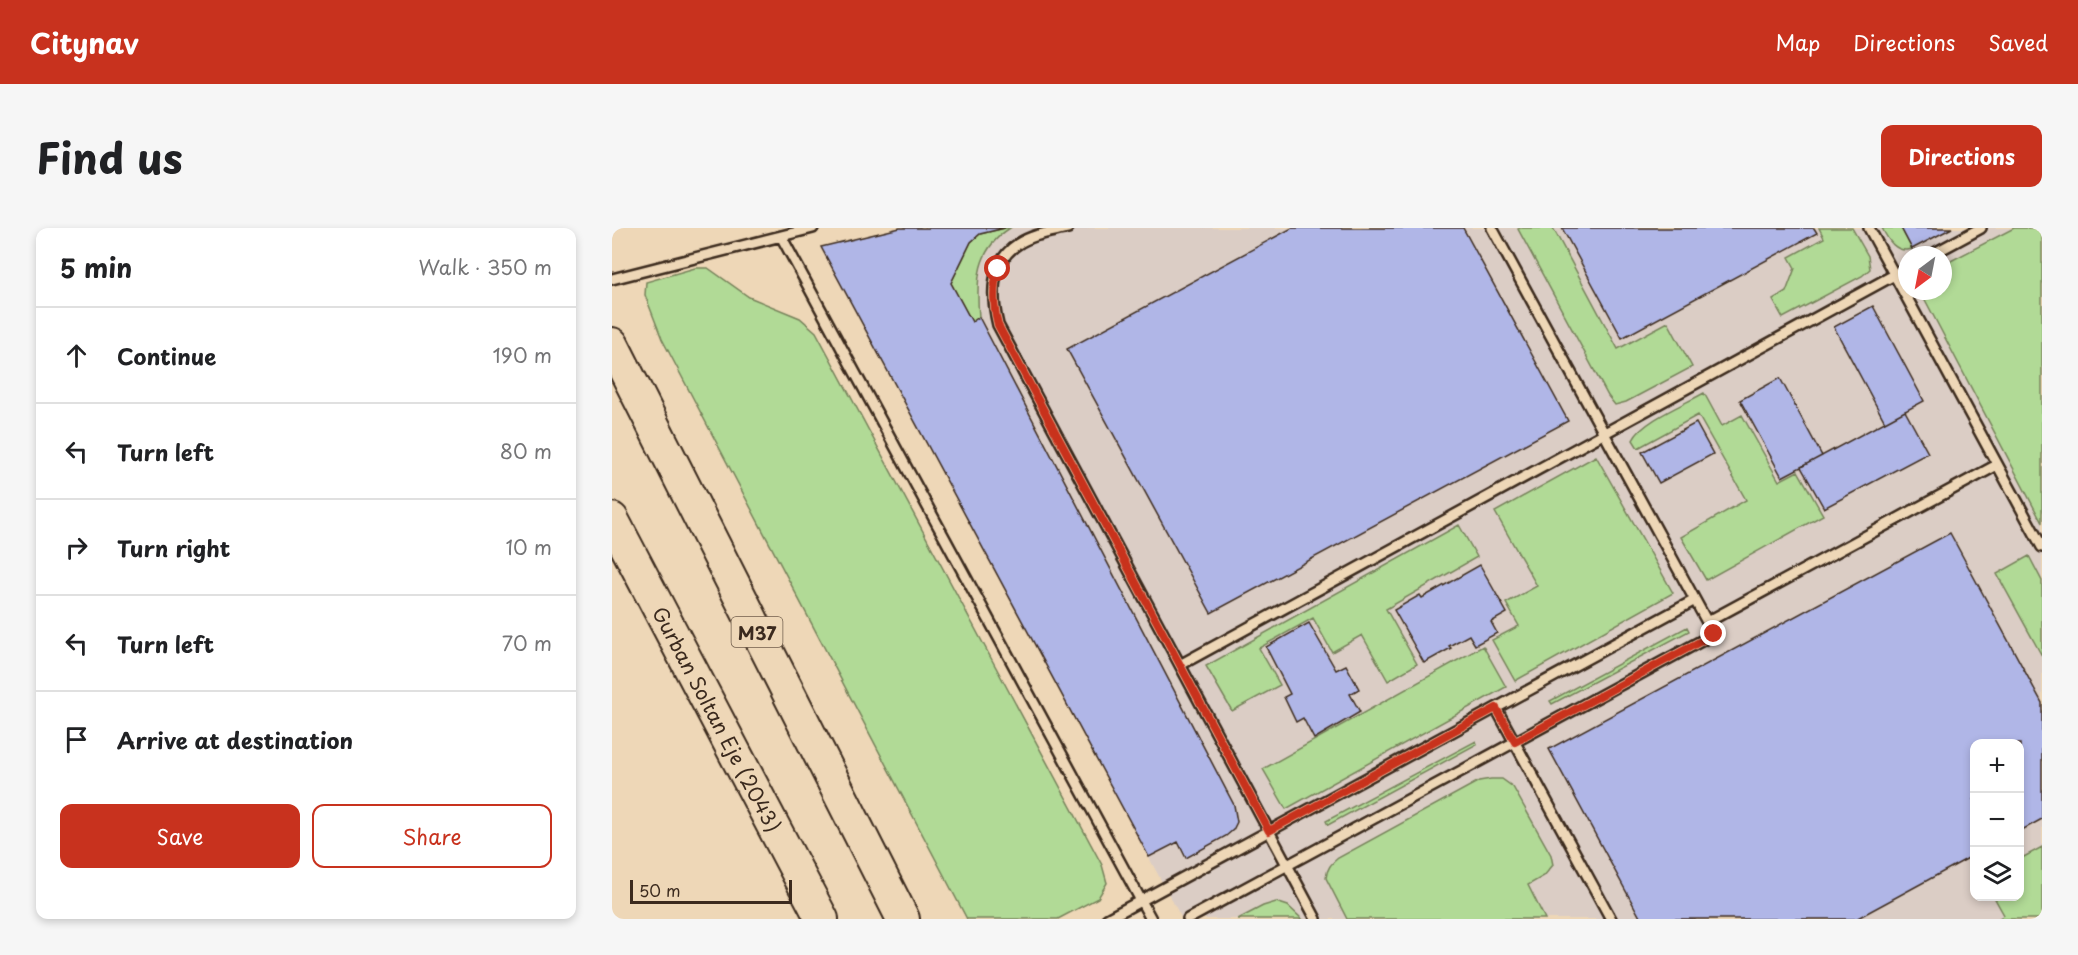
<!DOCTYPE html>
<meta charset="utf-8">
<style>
:root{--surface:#fff;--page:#f6f6f6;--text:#202124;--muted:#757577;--line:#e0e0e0;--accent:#c8321e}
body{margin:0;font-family:"Playpen Sans",sans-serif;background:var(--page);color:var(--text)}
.controls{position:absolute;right:18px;bottom:18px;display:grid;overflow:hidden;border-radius:12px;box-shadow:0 3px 9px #0003}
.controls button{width:54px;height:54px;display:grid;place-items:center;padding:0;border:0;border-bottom:2px solid var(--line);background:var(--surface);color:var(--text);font:30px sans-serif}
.compass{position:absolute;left:1286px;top:18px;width:54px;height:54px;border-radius:50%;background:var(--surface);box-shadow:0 3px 9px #0003;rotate:212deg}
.scale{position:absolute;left:18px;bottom:15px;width:162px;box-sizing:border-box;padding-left:6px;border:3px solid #3b2a1e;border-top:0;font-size:16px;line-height:21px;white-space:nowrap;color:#3b2a1e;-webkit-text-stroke:4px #eed7b7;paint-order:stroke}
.stop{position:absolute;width:18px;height:18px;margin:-14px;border:4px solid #c8321e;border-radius:50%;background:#fff}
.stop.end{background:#c8321e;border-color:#fff;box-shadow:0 2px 6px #0008}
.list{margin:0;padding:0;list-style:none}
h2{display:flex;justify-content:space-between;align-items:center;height:78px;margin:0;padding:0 24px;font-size:26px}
h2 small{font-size:20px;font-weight:400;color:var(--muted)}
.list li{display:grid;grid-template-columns:39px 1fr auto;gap:18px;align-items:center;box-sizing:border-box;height:96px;padding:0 24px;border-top:2px solid var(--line)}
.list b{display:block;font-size:22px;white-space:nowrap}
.list em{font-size:20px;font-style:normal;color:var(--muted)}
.actions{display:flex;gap:12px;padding:18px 24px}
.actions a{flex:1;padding:14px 0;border:2px solid var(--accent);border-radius:12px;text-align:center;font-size:21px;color:var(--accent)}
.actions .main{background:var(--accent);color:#fff}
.icon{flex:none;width:33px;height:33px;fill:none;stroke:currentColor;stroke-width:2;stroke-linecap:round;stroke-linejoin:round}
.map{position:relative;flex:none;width:1430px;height:691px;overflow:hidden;border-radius:12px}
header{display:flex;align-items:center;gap:36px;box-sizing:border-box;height:84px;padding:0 30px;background:var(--accent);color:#fff}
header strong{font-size:28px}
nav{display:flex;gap:33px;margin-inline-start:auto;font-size:21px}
.intro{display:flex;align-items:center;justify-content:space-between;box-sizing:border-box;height:144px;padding:0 36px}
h1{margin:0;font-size:42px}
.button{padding:15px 27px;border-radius:12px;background:var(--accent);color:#fff;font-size:21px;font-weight:700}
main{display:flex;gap:36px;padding:0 36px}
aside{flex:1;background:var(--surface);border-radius:12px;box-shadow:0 3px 9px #0003}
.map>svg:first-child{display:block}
</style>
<header>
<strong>Citynav</strong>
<nav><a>Map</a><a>Directions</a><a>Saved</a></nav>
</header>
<div class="intro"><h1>Find us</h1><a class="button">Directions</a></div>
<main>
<aside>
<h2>5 min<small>Walk · 350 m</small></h2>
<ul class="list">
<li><svg class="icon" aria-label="ahead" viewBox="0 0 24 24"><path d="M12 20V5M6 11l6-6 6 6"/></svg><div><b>Continue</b></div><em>190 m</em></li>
<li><svg class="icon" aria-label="left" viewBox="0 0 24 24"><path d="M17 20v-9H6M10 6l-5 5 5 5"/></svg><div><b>Turn left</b></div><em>80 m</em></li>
<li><svg class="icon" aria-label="right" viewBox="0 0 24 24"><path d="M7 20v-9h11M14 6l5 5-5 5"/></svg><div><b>Turn right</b></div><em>10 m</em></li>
<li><svg class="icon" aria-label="left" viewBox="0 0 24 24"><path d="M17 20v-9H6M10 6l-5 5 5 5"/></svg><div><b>Turn left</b></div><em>70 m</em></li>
<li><svg class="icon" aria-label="arrive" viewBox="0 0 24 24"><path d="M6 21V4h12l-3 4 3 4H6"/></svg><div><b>Arrive at destination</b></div></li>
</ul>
<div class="actions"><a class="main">Save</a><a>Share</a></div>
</aside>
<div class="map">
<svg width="1430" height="691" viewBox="0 0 1430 691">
<rect width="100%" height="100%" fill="#eed7b7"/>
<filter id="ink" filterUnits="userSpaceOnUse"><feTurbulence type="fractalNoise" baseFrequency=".0167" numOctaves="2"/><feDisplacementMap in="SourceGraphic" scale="12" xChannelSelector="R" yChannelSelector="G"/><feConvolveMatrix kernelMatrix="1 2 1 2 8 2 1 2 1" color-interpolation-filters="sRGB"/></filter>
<g filter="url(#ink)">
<path fill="#dbcdc5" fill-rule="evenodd" d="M286,0H1430V691H570L208,19ZM1295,27H1331V63H1295ZM1362,516H1408V668H1362Z"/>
<path fill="#b1da96" stroke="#76825a" stroke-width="1.5" d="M393,0H398C364,22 364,53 367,89L360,94L339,55L359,14L368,6Z
M908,0H941L1006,121L1056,94L1080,139L1014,174L1003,177L996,168L906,1Z
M1207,0H1240L1256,28L1258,41L1250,48L1171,90L1161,72L1174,64L1183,40L1177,29L1212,10Z
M1270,0H1289L1300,21C1284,26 1276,12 1270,0Z
M1402,0H1430V295L1309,64L1331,63V37Z
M83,40H96L137,69L188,90L204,104L490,637L495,655L486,670L446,691H355L50,111L33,67L34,54Z
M1092,165L1110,198L1130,187L1167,253L1186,243L1211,287L1094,352L1069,309L1134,272L1086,187L1026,220L1021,212C1030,193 1073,176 1092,165Z
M984,228L1061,365L903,453L880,412L907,398L894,375L925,358L883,284Z
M847,297L865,329L774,381L805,436L776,453L750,407L720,424L701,390L647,420L668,457L620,483L594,438Z
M1417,328L1430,353V428L1385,346Z
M1075,399L1077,403L940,476L938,473Z
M871,418L894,459L674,581L651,541Z
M864,513L865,516L716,597L714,593Z
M879,551H890L901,559L939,627L941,637L932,648L916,657L933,691H735L714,650C715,640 719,636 726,630L867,553Z
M1430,619V691H1386L1392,687L1382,669L1408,668V631Z
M664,674L676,678L690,691H626L651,678Z"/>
<path fill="#b0b6e7" stroke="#3b2a1e" stroke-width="1.5" d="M288,0H393L368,6L359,14L339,55L360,94L367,89L622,577L625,594L621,602L614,608L574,630L566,614L537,629L209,19Z
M680,0H851L956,193L599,385L455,121Z
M950,0H1202L1205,5L1010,110Z
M1289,0H1340L1300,21Z
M1261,78L1312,173L1273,194L1222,99Z
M1168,150L1210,228L1170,249L1128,172Z
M1293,183L1316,225L1212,280L1189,239Z
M1084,195L1101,226L1047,255L1030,224Z
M1338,305L1430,475V591L1408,603V516H1362V627L1244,691H1029L937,521Z
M868,337L895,385L879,394L885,405L863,417L857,407L837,418L839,420L812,435L782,382L808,367L810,370Z
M697,395L724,442L734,437L747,461L738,466L748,484L702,511L691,490L684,494L672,469L678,466L654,419Z"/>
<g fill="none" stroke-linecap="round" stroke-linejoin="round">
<g stroke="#3b2a1e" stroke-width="14">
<path id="lane" d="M456,0C440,4 421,6 406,16C378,34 379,68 386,97L704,691
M880,0L1095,394L1385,237
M1257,0L1430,319
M169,8L539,691
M1319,27L1369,0
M0,51L201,0
M568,437L1295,40
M884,480L999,691
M495,691L1083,372
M576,691L1102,406L1095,394"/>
</g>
<g stroke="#3b2a1e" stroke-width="36">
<g id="highway">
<path d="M0,116L291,691"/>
<path id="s1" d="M0,291L210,691"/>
</g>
</g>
<use href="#lane" stroke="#eed7b7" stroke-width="9"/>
<use href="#highway" stroke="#eed7b7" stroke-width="32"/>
</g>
</g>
<g fill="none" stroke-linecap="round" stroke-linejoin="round" filter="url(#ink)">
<path stroke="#c8321e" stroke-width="8" d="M386,41C380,61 381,78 386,97L657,603L884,480L903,514L1102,406"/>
</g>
<g text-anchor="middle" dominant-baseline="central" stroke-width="4.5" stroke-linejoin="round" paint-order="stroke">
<rect fill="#eed7b7" stroke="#715e4c" stroke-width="1.5" x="119.5" y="389" width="51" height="30" rx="4.5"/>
<g font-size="18" font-weight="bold" fill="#3b2a1e">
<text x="145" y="404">M37</text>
</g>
<g font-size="20" fill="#3b2a1e" stroke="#eed7b7">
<text stroke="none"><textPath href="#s1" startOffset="226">Gurban Soltan Eje (2043)</textPath></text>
</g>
</g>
</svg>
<div class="controls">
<button>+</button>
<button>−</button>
<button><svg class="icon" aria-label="layers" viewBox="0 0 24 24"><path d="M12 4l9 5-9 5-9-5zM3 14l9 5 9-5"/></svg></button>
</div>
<svg class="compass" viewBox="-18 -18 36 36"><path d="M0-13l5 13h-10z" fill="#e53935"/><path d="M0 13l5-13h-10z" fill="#757577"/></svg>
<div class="scale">50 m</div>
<div class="stop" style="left:386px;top:41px"></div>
<div class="stop end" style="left:1102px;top:406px"></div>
</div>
</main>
